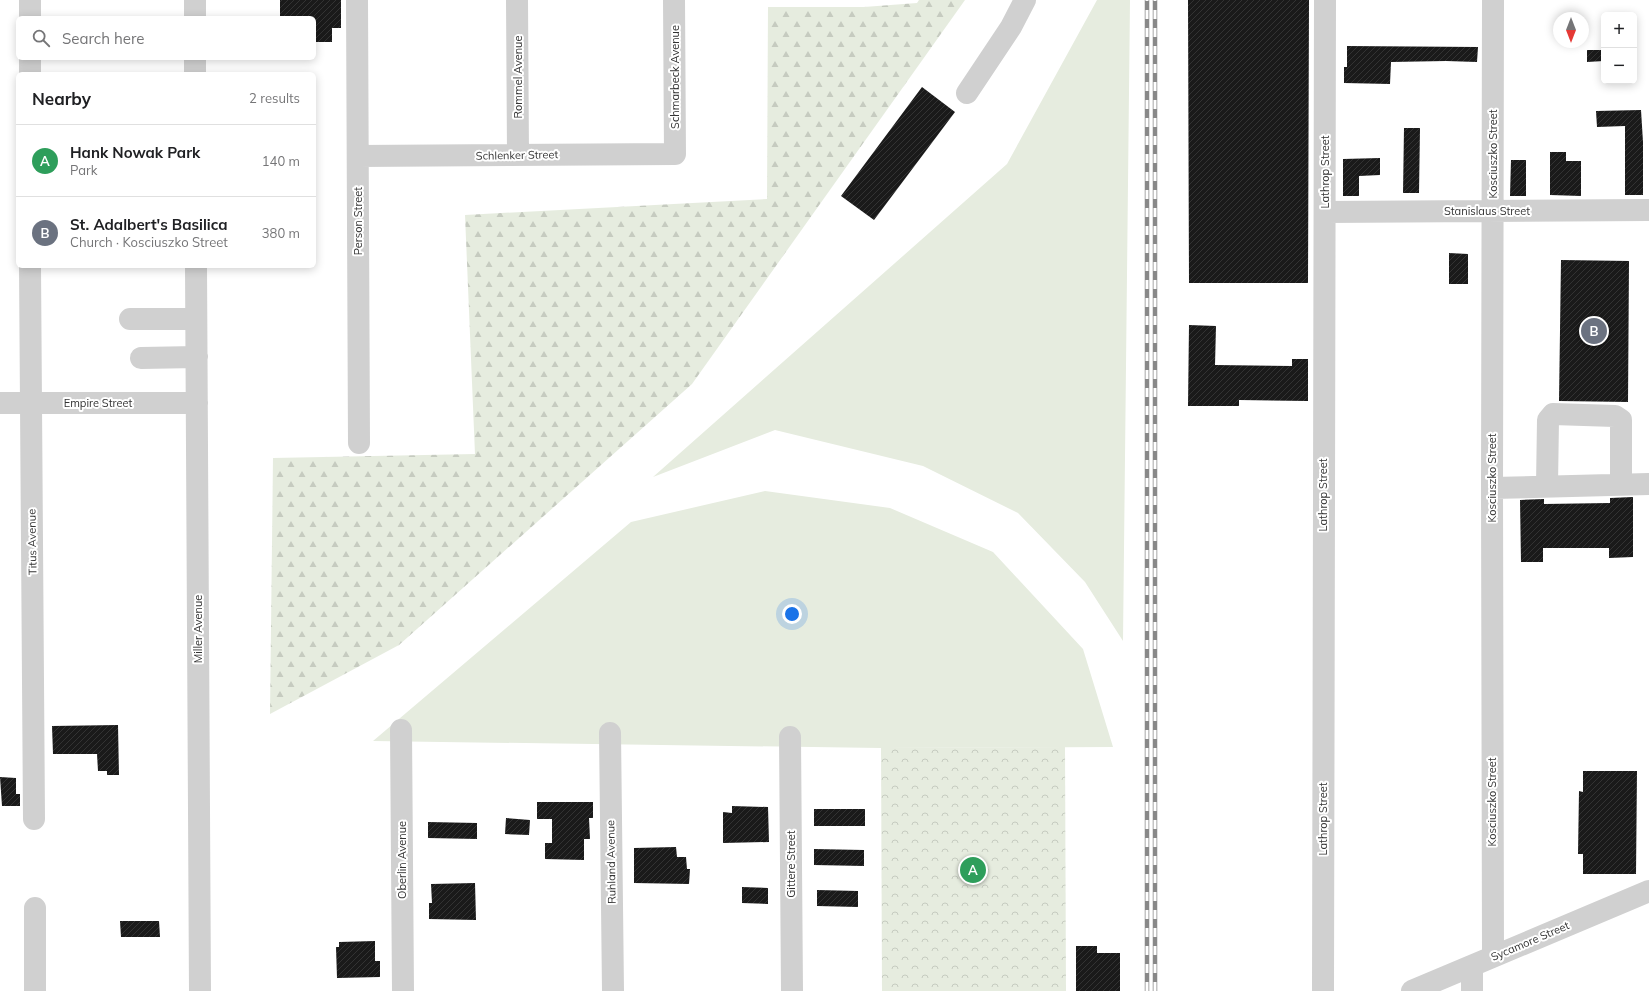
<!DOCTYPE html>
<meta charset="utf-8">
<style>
:root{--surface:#fff;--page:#f2f2f2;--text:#202124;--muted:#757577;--line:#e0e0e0;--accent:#0f766e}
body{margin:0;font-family:Mulish,sans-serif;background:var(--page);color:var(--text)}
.controls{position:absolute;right:12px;top:12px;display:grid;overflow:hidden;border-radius:6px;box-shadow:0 2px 10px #0003}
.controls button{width:36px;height:36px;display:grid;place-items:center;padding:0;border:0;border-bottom:1px solid var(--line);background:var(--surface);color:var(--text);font:20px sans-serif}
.compass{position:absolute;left:1553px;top:12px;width:36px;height:36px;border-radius:50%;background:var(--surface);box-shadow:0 2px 10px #0003;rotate:180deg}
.you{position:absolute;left:792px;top:614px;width:14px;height:14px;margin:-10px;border:3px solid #fff;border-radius:50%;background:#1a73e8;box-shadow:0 0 0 6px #1a73e833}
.badge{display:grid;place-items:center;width:26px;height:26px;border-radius:50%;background:var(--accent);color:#fff;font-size:13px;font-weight:700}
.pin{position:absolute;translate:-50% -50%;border:2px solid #fff;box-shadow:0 1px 4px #0006}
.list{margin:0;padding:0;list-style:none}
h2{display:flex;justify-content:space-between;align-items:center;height:52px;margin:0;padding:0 16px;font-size:17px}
h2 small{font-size:13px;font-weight:400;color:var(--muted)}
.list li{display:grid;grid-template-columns:26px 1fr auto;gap:12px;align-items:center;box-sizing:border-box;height:72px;padding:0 16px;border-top:1px solid var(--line)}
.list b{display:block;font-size:15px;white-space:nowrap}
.list p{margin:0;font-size:13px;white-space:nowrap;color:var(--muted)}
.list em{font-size:13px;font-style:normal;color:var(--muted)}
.icon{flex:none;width:22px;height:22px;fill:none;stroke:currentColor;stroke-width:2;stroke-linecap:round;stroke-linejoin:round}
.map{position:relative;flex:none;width:1649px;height:991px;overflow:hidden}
.search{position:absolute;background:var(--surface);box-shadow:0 2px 10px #0003;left:16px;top:16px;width:300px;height:44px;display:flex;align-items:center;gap:10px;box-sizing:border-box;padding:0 14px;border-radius:6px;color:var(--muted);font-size:15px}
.panel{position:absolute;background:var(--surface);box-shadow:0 2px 10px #0003;left:16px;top:72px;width:300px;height:196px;border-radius:6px}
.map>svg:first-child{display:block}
</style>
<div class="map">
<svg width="1649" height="991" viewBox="0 0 1649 991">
<defs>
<pattern id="forest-firs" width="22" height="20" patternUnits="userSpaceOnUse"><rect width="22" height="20" fill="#e6ecdf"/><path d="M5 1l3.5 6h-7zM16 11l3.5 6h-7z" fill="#c6cbc0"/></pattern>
<pattern id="park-crowns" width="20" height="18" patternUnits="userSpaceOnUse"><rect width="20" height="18" fill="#e6ecdf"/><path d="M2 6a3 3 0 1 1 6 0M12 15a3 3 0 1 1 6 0" fill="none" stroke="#c6cbc0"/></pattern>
<pattern id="building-hatch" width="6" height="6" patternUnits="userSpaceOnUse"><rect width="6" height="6" fill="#1a1a1a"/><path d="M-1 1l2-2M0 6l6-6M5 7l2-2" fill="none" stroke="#333"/></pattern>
</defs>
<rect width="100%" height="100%" fill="#fff"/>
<path fill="#e6ecdf" d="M1097,0H1130L1123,641L1085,582L1018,513L923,466L775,430L653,477L1007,164Z
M765,491L890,508L993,552L1083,649L1113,747L881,748L373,741L631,522Z"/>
<path fill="url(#forest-firs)" d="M919,0H965L692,384L399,645L270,714L273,458L475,454L465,215L767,199L768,7H864L917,3Z"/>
<path fill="url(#park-crowns)" d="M1065,747L1066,991H882L881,748Z"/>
<path fill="url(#building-hatch)" d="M280,0H341V28H332V42H314V18H280Z
M1188,0H1309L1308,283H1189Z
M1347,46L1478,47L1477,62L1446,61L1391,62L1390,84L1344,83V67H1347Z
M1587,50H1604V61L1587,62Z
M922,87L955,112L874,220L841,196Z
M1641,110L1643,142V195H1625V126L1597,127L1596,111Z
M1404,128H1420L1419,193H1403Z
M1550,152H1566V161H1581V196L1550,195Z
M1380,158V175L1359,176V196H1343V159Z
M1511,160H1526V196H1510Z
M1449,253L1468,254V284H1449Z
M1561,260L1629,261L1628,402L1559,401Z
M1189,325L1216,326L1215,365L1292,366V359H1308V401L1239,400V406H1188Z
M1633,497V557L1609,558V548H1543V562H1521L1520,500L1544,499V504L1610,503V498Z
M118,725L119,775H107V771H98L97,754H53L52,726Z
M1583,771H1637L1636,874H1583V854H1578L1579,791L1583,792Z
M0,777L16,778V794H20V806H2Z
M537,802H593V818H589L590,839H584V860L545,859V843H552V819H537Z
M732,806L768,807L769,842L723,843V812L732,813Z
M814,809H865V826H814Z
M506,818L530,820L529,835L505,834Z
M428,822L477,823V839L428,838Z
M676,847L677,857H686L687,869H690L689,884L634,883V848Z
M814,849L864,850V866L814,865Z
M475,883L476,920L429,919V903H432L431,884Z
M742,887L768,888V904L742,903Z
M817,890L858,891V907L817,906Z
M120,921H159L160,937H121Z
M375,941V961H380V977L337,978L336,947H339V942Z
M1076,946H1097V953H1120V991H1076Z"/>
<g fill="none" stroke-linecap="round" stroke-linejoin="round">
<path stroke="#d0d0d0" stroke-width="22" d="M30,0V18
M195,0V18
M357,0L359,443
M517,0L518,155
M30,58V74
M195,58V74
M967,93L1011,27L1025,0
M358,156L675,154L674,0
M1325,212L1649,210
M30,266L34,819
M196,266L200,991
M130,319H196
M141,358L197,357
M0,403H197
M1547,485L1548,420L1553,414L1615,416L1621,420V484
M1492,488L1649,484
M401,730L403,991
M610,733L613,991
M790,737L792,991
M35,908V991
M1493,956L1492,488L1493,0
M1323,991L1325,0
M1412,991L1649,891
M1472,991V966"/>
<g stroke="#888" stroke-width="4.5">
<path id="rail" d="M1147,991V0
M1155,991V0"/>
</g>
<use href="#rail" stroke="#fff" stroke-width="3" stroke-dasharray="9" stroke-linecap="butt"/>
</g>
<g text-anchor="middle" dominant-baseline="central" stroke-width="4" stroke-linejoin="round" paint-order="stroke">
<g font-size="11" fill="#333" stroke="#fff">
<text transform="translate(518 77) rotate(-90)">Rommel Avenue</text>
<text transform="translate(675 77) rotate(-90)">Schmarbeck Avenue</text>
<text transform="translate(1493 154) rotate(-90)">Kosciuszko Street</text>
<text transform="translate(517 155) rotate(-1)">Schlenker Street</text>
<text transform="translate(1325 172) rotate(-90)">Lathrop Street</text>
<text x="1487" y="211">Stanislaus Street</text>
<text transform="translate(358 221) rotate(-90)">Person Street</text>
<text x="98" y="403">Empire Street</text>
<text transform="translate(1492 478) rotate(-90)">Kosciuszko Street</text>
<text transform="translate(1323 495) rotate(-90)">Lathrop Street</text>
<text transform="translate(32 542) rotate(-91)">Titus Avenue</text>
<text transform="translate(198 629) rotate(-90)">Miller Avenue</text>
<text transform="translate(1492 802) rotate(-90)">Kosciuszko Street</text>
<text transform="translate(1323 819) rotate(-90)">Lathrop Street</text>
<text transform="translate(402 860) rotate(-90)">Oberlin Avenue</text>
<text transform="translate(611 862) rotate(-91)">Ruhland Avenue</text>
<text transform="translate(791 864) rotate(-90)">Gittere Street</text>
<text transform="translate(1530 941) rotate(-23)">Sycamore Street</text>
</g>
</g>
</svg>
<div class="controls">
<button>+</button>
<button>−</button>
</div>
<svg class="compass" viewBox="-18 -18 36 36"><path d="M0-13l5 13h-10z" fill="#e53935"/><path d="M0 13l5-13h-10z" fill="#757577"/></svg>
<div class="you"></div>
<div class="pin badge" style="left:973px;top:870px;background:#2e9e5b">A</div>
<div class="pin badge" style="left:1594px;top:331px;background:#6b7280">B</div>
<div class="search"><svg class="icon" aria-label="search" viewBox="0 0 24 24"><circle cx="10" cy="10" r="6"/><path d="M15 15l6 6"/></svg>Search here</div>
<section class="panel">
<h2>Nearby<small>2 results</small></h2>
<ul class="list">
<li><span class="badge" style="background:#2e9e5b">A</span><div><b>Hank Nowak Park</b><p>Park</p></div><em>140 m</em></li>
<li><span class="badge" style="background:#6b7280">B</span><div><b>St. Adalbert's Basilica</b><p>Church · Kosciuszko Street</p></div><em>380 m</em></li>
</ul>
</section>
</div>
